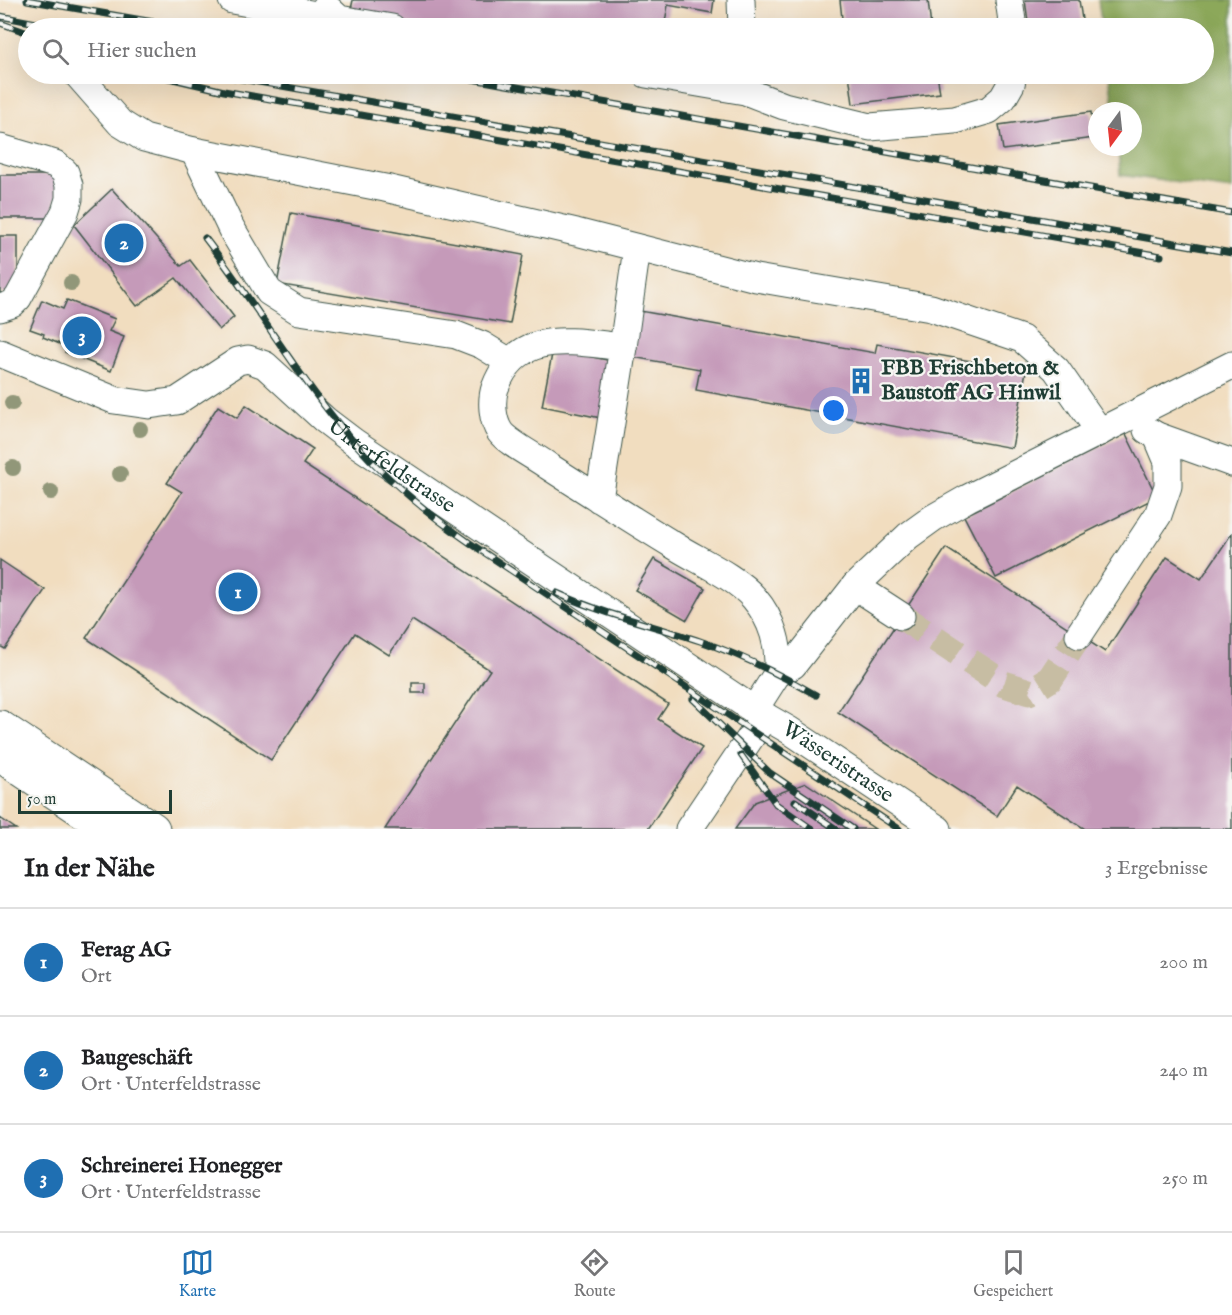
<!DOCTYPE html>
<html lang="de">
<meta charset="utf-8">
<style>
:root{--surface:#fff;--page:#f6f6f6;--text:#202124;--muted:#757577;--line:#e0e0e0;--accent:#1f6fb2}
body{margin:0;font-family:"IM FELL English",serif;background:var(--page);color:var(--text)}
.compass{position:absolute;left:1088px;top:102px;width:54px;height:54px;border-radius:50%;background:var(--surface);box-shadow:0 6px 24px #0002;rotate:195deg}
.scale{position:absolute;left:18px;bottom:15px;width:154px;box-sizing:border-box;padding-left:6px;border:3px solid #1f3d34;border-top:0;font-size:16px;line-height:21px;white-space:nowrap;color:#1f3d34;-webkit-text-stroke:4px #f6f6f2;paint-order:stroke}
.you{position:absolute;left:834px;top:411px;width:21px;height:21px;margin:-15px;border:4px solid #fff;border-radius:50%;background:#1a73e8;box-shadow:0 0 0 9px #1a73e833}
.badge{display:grid;place-items:center;width:39px;height:39px;border-radius:50%;background:var(--accent);color:#fff;font-size:20px;font-weight:700}
.pin{position:absolute;translate:-50% -50%;border:3px solid #fff;box-shadow:0 2px 6px #0006}
.list{margin:0;padding:0;list-style:none}
h2{display:flex;justify-content:space-between;align-items:center;height:78px;margin:0;padding:0 24px;font-size:26px}
h2 small{font-size:20px;font-weight:400;color:var(--muted)}
.list li{display:grid;grid-template-columns:39px 1fr auto;gap:18px;align-items:center;box-sizing:border-box;height:108px;padding:0 24px;border-top:2px solid var(--line)}
.list b{display:block;font-size:22px;white-space:nowrap}
.list p{margin:0;font-size:20px;white-space:nowrap;color:var(--muted)}
.list em{font-size:20px;font-style:normal;color:var(--muted)}
.icon{flex:none;width:33px;height:33px;fill:none;stroke:currentColor;stroke-width:2;stroke-linecap:round;stroke-linejoin:round}
.map{position:relative;flex:none;width:1232px;height:829px;overflow:hidden}
.search{position:absolute;background:var(--surface);box-shadow:0 6px 24px #0002;left:18px;right:18px;top:18px;height:66px;display:flex;align-items:center;gap:15px;box-sizing:border-box;padding:0 21px;border-radius:33px;color:var(--muted);font-size:22px}
.sheet{height:402px;background:var(--surface)}
nav{display:flex;justify-content:space-around;align-items:center;box-sizing:border-box;height:84px;border-top:2px solid var(--line);background:var(--surface);font-size:16px;color:var(--muted)}
nav a{display:grid;justify-items:center;gap:3px}
nav .on{color:var(--accent)}
.map>svg:first-child{display:block}
</style>
<div class="map">
<svg width="1232" height="829" viewBox="0 0 1232 829">
<rect width="100%" height="100%" fill="#f6f6f2"/>
<filter id="ink" filterUnits="userSpaceOnUse"><feTurbulence type="fractalNoise" baseFrequency=".0167" numOctaves="2"/><feDisplacementMap in="SourceGraphic" scale="12" xChannelSelector="R" yChannelSelector="G"/><feConvolveMatrix kernelMatrix="1 2 1 2 8 2 1 2 1" color-interpolation-filters="sRGB"/></filter>
<filter id="wash" filterUnits="userSpaceOnUse"><feTurbulence type="fractalNoise" baseFrequency=".008" numOctaves="4" result="noise"/><feDisplacementMap in="SourceGraphic" scale="24" xChannelSelector="R" yChannelSelector="G"/><feGaussianBlur stdDeviation="1.35" result="paint"/><feColorMatrix in="noise" values="0 0 0 0 0 0 0 0 0 0 0 0 0 0 0 0 0 1.4 0 .05"/><feComposite in="paint" operator="in"/></filter>
<g filter="url(#wash)">
<rect width="100%" height="100%" fill="#f1ddbf"/>
<path fill="#8ca85a" stroke="#567247" stroke-width="1.5" d="M1098,0H1232V190L1120,175L1118,147H1133V111H1114L1109,74H1204V28H1102Z"/>
<g id="blocks">
<path fill="#c59ab9" d="M353,0H714L712,13L668,5L664,28H430L350,14Z
M840,0H928L931,28H843Z
M1025,0H1079L1083,26L1068,28H1029Z
M849,74H937L940,93L853,104Z
M1091,112L1094,138L1003,150L999,125Z
M0,175H60V199H55V218H0Z
M112,189L181,266L190,260L234,317L219,330L176,278L137,306L74,225Z
M291,213L523,255L510,324L277,284Z
M0,236H18V293H0Z
M42,300L63,309L67,300L115,319L109,331L124,337L111,371L65,352L67,347L43,337L44,334L30,329Z
M640,311L875,353L877,344L1026,371L1012,448L696,390L700,369L632,357Z
M553,349L612,361L601,418L542,406Z
M246,405L313,449L303,464L668,704L658,719L702,748L648,829H385L490,670L412,620L389,655L355,633L271,760L86,638L182,492L167,483L218,406L237,418Z
M1126,434L1157,497L996,578L964,516Z
M1232,533V829H1085L1017,785L997,816L838,712L946,548L1105,652L1167,557L1201,579Z
M654,559L705,588L687,620L635,590Z
M0,560L45,590L5,649L0,646Z
M412,683H425V693H412Z
M806,783L875,829H735L755,802Z
M0,818L16,829H0Z"/>
</g>
</g>
<g filter="url(#ink)">
<use href="#blocks" fill-opacity="0" stroke="#3e5549" stroke-width="1.5"/>
<g fill="none" stroke-linecap="round" stroke-linejoin="round">
<path stroke="#c7bda3" stroke-width="27" stroke-dasharray="27 14" stroke-linecap="butt" d="M901,616L1004,684L1029,692L1050,679L1079,635"/>
<g stroke="#3e5549" stroke-width="29">
<g id="minor">
<path d="M232,0L339,19"/>
<path d="M741,0L742,28"/>
<path d="M1009,0L1013,28"/>
<path d="M326,7L339,19L392,28"/>
<path d="M77,74L120,123L144,138L194,151L385,188L576,232L756,278L931,308L1022,339L1056,369L1100,432"/>
<path d="M646,74L745,91L784,106L870,127L955,120L989,110L1003,98L1011,84L1013,74"/>
<path d="M0,148L55,164L65,172L69,185V199L65,212L18,298L12,304L0,308"/>
<path d="M194,151L231,228L269,292L299,311L456,335L482,345L508,361"/>
<path d="M623,347L637,248"/>
<path id="s1" d="M0,353L114,400L149,405L177,401L238,361L248,359L265,365L325,420L354,442L754,710L789,730L938,829"/>
<path d="M1147,430L1157,436L1232,463"/>
<path d="M599,499L623,347C572,342 518,327 495,388C491,400 492,420 500,432C508,443 536,457 548,466C590,493 632,520 675,546C699,561 736,577 754,598C772,619 781,647 777,674"/>
<path d="M855,586L901,616"/>
<path d="M1079,635L1158,515L1168,486V462L1157,436"/>
<path d="M754,710L777,674L793,665L855,586L908,536L933,518L968,498L1232,365"/>
<path d="M689,829L765,716"/>
</g>
</g>
<g stroke="#3e5549" stroke-width="35">
<path id="major" d="M0,727L153,829
M0,755L110,829"/>
</g>
<use href="#minor" stroke="#fff" stroke-width="27"/>
<use href="#major" stroke="#fff" stroke-width="33"/>
<g stroke="#1f3d34" stroke-width="7">
<path id="rail" d="M27,0L188,28
M0,16L62,28
M0,23L28,33
M152,74L224,91L1161,256
M213,74L1232,253
M444,74L1232,213
M205,238C256,304 298,378 353,441C387,480 427,513 470,543L899,829
M557,593C603,614 652,625 700,641C741,655 779,674 816,695
M693,699L770,773L853,829
M741,755L776,804L812,829
M795,801L836,829"/>
</g>
<use href="#rail" stroke="#f6f6f2" stroke-width="4.5" stroke-dasharray="14" stroke-linecap="butt"/>
</g>
<g fill="#919779">
<circle cx="71" cy="283" r="8"/>
<circle cx="12" cy="403" r="8"/>
<circle cx="140" cy="429" r="8"/>
<circle cx="13" cy="468" r="8"/>
<circle cx="120" cy="474" r="8"/>
<circle cx="51" cy="492" r="8"/>
</g>
</g>
<defs>
<g id="building-bare" transform="scale(2.07)"><path d="M-4-6H4V6H1V3H-1V6H-4ZM-2.5-4.3h1.7v1.8h-1.7ZM.8-4.3h1.7v1.8H.8ZM-2.5-1h1.7V.8h-1.7ZM.8-1h1.7V.8H.8Z" fill="#1f6fb2" stroke="#f6f6f2" stroke-width="2.5" paint-order="stroke"/></g>
</defs>
<g fill-rule="evenodd">
<use href="#building-bare" x="861" y="381"/>
</g>
<g text-anchor="middle" dominant-baseline="central" stroke-width="4.5" stroke-linejoin="round" paint-order="stroke">
<g font-size="22" font-weight="bold" fill="#1f3d34" stroke="#f6f6f2" text-anchor="start">
<text x="881" y="368">FBB Frischbeton &amp;<tspan x="881" dy="25">Baustoff AG Hinwil</tspan></text>
</g>
<g font-size="22" fill="#1f3d34" stroke="#f6f6f2">
<text stroke="none"><textPath href="#s1" startOffset="450">Unterfeldstrasse</textPath></text>
<text stroke="none"><textPath href="#s1" startOffset="986">Wässeristrasse</textPath></text>
</g>
</g>
</svg>
<svg class="compass" viewBox="-18 -18 36 36"><path d="M0-13l5 13h-10z" fill="#e53935"/><path d="M0 13l5-13h-10z" fill="#757577"/></svg>
<div class="scale">50 m</div>
<div class="you"></div>
<div class="pin badge" style="left:238px;top:592px">1</div>
<div class="pin badge" style="left:124px;top:243px">2</div>
<div class="pin badge" style="left:82px;top:336px">3</div>
<div class="search"><svg class="icon" aria-label="search" viewBox="0 0 24 24"><circle cx="10" cy="10" r="6"/><path d="M15 15l6 6"/></svg>Hier suchen</div>
</div>
<section class="sheet">
<h2>In der Nähe<small>3 Ergebnisse</small></h2>
<ul class="list">
<li><span class="badge">1</span><div><b>Ferag AG</b><p>Ort</p></div><em>200 m</em></li>
<li><span class="badge">2</span><div><b>Baugeschäft</b><p>Ort · Unterfeldstrasse</p></div><em>240 m</em></li>
<li><span class="badge">3</span><div><b>Schreinerei Honegger</b><p>Ort · Unterfeldstrasse</p></div><em>250 m</em></li>
</ul>
</section>
<nav>
<a class="on"><svg class="icon" aria-label="map" viewBox="0 0 24 24"><path d="M3 6l6-2 6 2 6-2v14l-6 2-6-2-6 2zM9 4v14M15 6v14"/></svg>Karte</a>
<a><svg class="icon" aria-label="directions" viewBox="0 0 24 24"><path d="M12 3l9 9-9 9-9-9zM9 14v-3h6M13 9l2 2-2 2"/></svg>Route</a>
<a><svg class="icon" aria-label="saved" viewBox="0 0 24 24"><path d="M7 4h10v16l-5-4-5 4z"/></svg>Gespeichert</a>
</nav>
